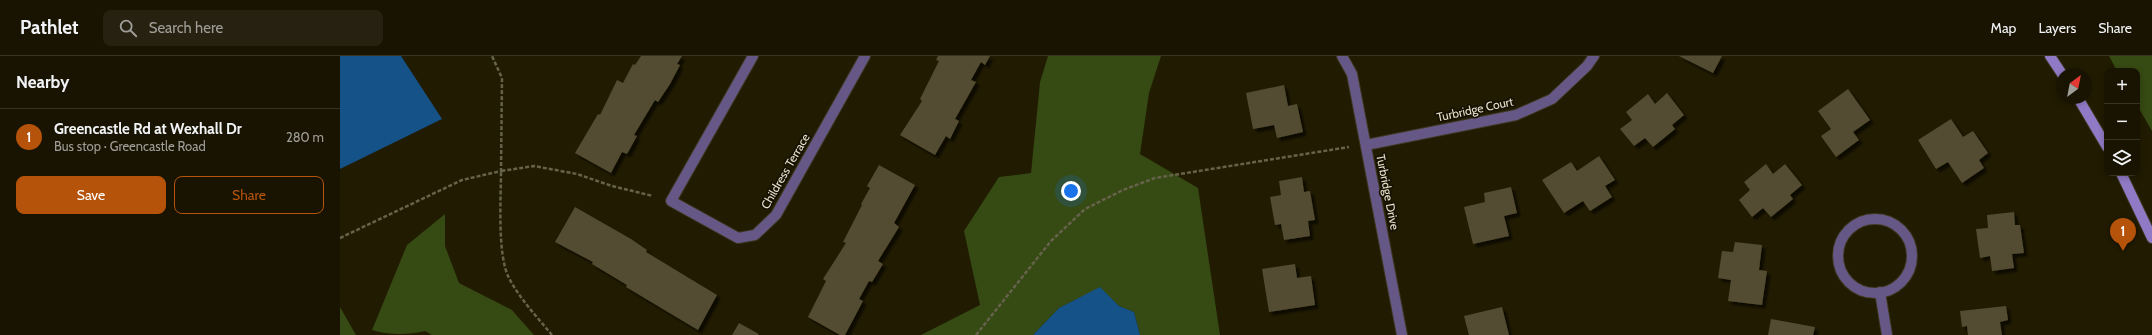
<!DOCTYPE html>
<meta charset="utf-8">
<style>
:root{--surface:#191401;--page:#262110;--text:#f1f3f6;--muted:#9f9e99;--line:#373323;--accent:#b45309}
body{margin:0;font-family:Cabin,sans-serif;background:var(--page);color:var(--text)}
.controls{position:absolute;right:12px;top:12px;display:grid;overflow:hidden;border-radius:8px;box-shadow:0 2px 6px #0003}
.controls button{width:36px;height:36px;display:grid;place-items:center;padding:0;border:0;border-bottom:1px solid var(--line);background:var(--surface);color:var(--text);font:20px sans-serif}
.compass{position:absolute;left:1716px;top:12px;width:36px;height:36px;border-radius:50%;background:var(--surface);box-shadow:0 2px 6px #0003;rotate:32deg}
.you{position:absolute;left:731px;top:135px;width:14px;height:14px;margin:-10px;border:3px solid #fff;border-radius:50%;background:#1a73e8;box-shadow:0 0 0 6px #1a73e833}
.badge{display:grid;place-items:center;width:26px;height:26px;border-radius:50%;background:var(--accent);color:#fff;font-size:13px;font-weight:700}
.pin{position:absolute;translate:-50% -33px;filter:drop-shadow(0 1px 2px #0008)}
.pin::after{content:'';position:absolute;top:21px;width:14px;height:12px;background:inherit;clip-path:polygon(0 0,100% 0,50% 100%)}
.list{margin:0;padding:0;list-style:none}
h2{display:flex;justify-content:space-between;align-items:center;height:52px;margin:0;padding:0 16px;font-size:17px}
h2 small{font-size:13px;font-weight:400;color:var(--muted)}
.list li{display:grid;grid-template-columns:26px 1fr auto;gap:12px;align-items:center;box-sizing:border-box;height:56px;padding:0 16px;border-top:1px solid var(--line)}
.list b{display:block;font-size:15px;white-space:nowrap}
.list p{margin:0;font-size:13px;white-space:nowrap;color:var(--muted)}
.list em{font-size:13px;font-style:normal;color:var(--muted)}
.actions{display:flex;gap:8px;padding:12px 16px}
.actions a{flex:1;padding:9px 0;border:1px solid var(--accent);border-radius:8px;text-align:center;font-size:14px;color:var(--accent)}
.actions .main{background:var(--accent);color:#fff}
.icon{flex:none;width:22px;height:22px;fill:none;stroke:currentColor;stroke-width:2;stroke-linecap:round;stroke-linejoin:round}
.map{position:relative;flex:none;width:1812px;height:279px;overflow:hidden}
header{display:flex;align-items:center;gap:24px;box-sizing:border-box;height:56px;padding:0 20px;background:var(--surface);border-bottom:1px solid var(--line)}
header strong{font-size:19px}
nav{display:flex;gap:22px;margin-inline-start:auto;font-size:14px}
.search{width:280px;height:36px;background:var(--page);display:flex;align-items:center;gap:10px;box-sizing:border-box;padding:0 14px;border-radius:8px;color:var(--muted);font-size:15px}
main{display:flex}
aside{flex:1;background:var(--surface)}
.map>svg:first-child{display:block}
</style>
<header>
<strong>Pathlet</strong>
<div class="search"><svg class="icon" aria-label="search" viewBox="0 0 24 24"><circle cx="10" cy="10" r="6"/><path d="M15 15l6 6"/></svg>Search here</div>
<nav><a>Map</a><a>Layers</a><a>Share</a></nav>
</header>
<main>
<aside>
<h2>Nearby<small></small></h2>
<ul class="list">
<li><span class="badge">1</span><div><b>Greencastle Rd at Wexhall Dr</b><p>Bus stop · Greencastle Road</p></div><em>280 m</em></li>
</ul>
<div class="actions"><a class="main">Save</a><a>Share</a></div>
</aside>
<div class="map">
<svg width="1812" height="279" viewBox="0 0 1812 279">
<defs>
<filter id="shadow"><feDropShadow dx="3.5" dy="3.5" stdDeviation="1" flood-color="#0009"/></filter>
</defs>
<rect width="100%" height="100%" fill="#211b01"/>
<path fill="#364a13" d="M708,0H821L809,37L800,98L858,132L880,279H800L794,256L779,250L760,232L719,252L693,279H581L640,249L624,175L659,121L691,117L700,26Z
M1769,0H1812V75L1797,49V15H1777Z
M105,158V190L119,227L172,254L194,279H92L85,275C68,279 48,279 32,274L67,189Z
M0,251L16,279H0Z"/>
<path fill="#155287" d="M0,0H61L102,63L0,113Z
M760,231L779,250L794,256L800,279H693L719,252Z"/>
<path fill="#534c30" filter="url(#shadow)" d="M301,0H342L337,8L340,9L330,28L318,46L315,44L294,79L297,80L287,98L282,96L271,117L235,97L258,58L260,59L277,24L283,27L293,8L295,9Z
M598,0H650L645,9L641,6L631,24L636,26L615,63L619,65L610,83L606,80L595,99L560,79L582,45L580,43L599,5L596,4Z
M1339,0H1382L1373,17Z
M944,29L948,50L957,48L963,76L937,82L934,69L913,73L906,37Z
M1508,33L1530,64L1513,76L1519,84L1496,101L1481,80L1491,73L1478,55Z
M1327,37L1344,59L1332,69L1335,73L1313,91L1305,82L1294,90L1280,73L1292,64L1286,56L1308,38L1315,48Z
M1611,63L1623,81L1633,75L1648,97L1639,104L1644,112L1622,127L1608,106L1596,113L1578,84Z
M1259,100L1275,124L1265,130L1272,141L1250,155L1243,145L1224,157L1202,124L1231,106L1237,115Z
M1426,108L1433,118L1445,108L1462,129L1450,139L1453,143L1431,161L1423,152L1412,161L1399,144L1410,134L1404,126Z
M539,109L575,129L554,167L559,171L538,205L543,208L532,226L529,225L519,243L523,245L505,279H500L468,261L486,225L483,223L506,187L503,186L522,149L521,148L530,132L527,130Z
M962,121L964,136L970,135L975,164L968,165L970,180L944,184L941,168L935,169L930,141L941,139L939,125Z
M1171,131L1177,157L1164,160L1169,180L1133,188L1124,151L1145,146L1144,137Z
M235,151L291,183L307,194L306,196L377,239L358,274L286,231L287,229L252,208L253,206L215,186Z
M1674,156L1675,169H1680L1684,197L1672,198L1674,212L1652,215L1650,200L1640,202L1636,173L1648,172L1647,159Z
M1395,186L1422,189L1419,214L1427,215L1422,249L1388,245L1391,224L1378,222L1382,195L1393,196Z
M955,208L957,222L971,220L975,249L929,256L922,213Z
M1666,250L1668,264L1660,266L1662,279H1628L1627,270L1622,271L1620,255Z
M1162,251L1169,279H1129L1124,260Z
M1431,263L1475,271L1473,279H1428Z
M399,267L417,277L419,279H392Z"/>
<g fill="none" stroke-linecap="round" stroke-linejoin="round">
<g stroke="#3c371e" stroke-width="12">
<path id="street" d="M413,0L331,145L398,182L415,179L436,159L525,0
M1002,0L1012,18L1062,279
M1026,89L1176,59L1212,43L1247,10L1254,0
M1498 200a37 37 0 1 1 74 0a37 37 0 1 1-74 0Z
M1540,236L1547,279"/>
</g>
<g stroke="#3c371e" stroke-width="12">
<path id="secondary" d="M1710,0L1722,18
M1738,42L1767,91
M1781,117L1812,182"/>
</g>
<path stroke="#67624b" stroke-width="2.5" stroke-dasharray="4 2" stroke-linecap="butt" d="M0,182L122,124L161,115L162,22L152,0
M212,279C197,261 180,243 169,222C157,199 161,142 161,115L194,110L237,118L272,130L313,140
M636,279L711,185L745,153L783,134L815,122L1009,91"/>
<use href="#street" stroke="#665886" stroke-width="10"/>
<use href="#secondary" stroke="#917ac5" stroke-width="10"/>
</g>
<g text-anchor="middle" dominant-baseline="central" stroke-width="3.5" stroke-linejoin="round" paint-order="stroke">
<g font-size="12" fill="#e5e1d1" stroke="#171100">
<text transform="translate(1135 53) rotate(-12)">Turbridge Court</text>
<text transform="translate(445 115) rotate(-60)">Childress Terrace</text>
<text transform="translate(1048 136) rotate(79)">Turbridge Drive</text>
</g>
</g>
</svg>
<div class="controls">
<button>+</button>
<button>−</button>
<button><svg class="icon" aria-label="layers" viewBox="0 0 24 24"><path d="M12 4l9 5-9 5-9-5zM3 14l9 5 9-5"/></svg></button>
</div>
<svg class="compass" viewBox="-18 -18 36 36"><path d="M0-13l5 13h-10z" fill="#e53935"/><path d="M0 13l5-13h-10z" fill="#9f9e99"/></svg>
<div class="you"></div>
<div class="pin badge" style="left:1783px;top:195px">1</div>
</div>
</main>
